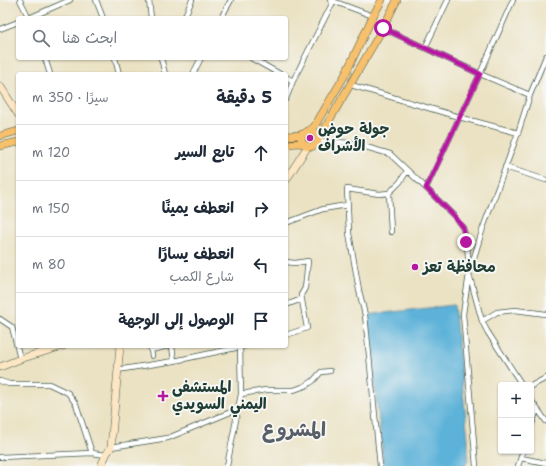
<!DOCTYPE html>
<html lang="ar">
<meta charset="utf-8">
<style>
:root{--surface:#fff;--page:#f6f6f7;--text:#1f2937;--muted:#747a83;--line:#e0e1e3}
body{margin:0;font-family:"Shantell Sans","Playpen Sans Arabic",sans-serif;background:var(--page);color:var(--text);direction:rtl}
.controls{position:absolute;right:12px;bottom:12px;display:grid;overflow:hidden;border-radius:4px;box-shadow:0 1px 3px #0004}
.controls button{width:36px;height:36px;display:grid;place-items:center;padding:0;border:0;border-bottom:1px solid var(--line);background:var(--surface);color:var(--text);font:20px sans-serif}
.stop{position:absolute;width:12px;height:12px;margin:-9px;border:3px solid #b5179e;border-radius:50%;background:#fff}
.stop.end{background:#b5179e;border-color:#fff;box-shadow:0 1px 4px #0008}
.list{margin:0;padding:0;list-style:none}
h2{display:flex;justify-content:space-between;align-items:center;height:52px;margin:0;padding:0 16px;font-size:17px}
h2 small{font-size:13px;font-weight:400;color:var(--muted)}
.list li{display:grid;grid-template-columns:26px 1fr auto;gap:12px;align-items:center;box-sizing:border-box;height:56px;padding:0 16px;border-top:1px solid var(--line)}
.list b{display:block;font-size:15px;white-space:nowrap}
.list p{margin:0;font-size:13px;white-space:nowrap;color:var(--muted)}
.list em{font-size:13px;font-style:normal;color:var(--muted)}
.icon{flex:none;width:22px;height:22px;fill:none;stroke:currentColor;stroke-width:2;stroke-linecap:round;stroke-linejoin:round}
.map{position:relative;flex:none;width:546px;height:466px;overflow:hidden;direction:ltr}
.search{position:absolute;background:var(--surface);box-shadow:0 1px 3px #0004;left:16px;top:16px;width:272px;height:44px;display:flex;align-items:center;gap:10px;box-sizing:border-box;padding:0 14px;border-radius:4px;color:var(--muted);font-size:15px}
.panel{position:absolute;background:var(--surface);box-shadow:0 1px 3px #0004;left:16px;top:72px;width:272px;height:276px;border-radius:4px;direction:rtl}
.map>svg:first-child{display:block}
</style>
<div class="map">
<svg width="546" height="466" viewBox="0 0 546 466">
<rect width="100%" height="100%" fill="#f6f6f2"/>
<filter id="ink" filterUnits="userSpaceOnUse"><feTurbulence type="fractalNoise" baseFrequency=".025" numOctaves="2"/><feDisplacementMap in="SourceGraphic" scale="8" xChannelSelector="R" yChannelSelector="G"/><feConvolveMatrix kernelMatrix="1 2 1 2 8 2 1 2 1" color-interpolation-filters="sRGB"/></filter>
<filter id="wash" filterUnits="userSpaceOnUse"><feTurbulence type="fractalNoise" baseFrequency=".012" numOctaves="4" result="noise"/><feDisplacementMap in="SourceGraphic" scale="16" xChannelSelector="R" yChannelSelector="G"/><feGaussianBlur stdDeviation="0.9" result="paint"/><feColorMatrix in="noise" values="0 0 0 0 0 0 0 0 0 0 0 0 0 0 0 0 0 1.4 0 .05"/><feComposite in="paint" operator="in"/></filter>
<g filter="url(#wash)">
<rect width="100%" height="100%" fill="#ebe2c3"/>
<path fill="#5db2d9" stroke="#3e7886" d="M454,305L468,439V460L465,466H384L367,315Z"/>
</g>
<g filter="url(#ink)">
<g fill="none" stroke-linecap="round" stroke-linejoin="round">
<g stroke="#3e5649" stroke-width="6">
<path id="street" d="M20,0L29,18
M96,0L103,18
M149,0L151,18
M330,0L373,16
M29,18L70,0
M184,18L192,0
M221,18L231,0
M383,28L480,74L530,95
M0,29L18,22
M425,48L448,0
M45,58L50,74
M115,58L119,74
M161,58L165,74
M251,58L280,74
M193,74L201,58
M286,77L293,81
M351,85L459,117L518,133
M286,99L293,81L334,0
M317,141L352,143L390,154L426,188L454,216L463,228L467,242L469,274L482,321L487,331L522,385
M505,167L546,180
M426,188L480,74L513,0
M389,193L391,232
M286,223L323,209L347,205
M286,262L295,263L308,261L305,288L301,295L307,328L286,335
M286,305L302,299
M0,319L12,327L20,359
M482,321L497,312L515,310L546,314
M150,346L151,350L168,346
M172,346L174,361
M151,350L152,356
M117,370L174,361L245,346
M0,381L9,384H49L68,393L76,404L92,453
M531,386L546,378
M241,394L266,390H294L305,386L313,381L321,372L330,371
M531,400L546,421
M531,427L537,409
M111,447L168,438L238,409
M0,457L92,453L106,455
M521,458L546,463
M227,466L241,394L240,346
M380,466L365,315L359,290L349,233L347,189L379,194L389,193L400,182L407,171
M476,466L463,314L469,274L483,228L518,133L530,95L546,56
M518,466L523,451"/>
</g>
<g stroke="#3e5649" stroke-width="8">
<path id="secondary" d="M0,86L18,114
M286,180L308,146
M0,367L20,359L63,346
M101,466L106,455L111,447L120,346"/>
</g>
<g stroke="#3e5649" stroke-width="8">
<path id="primary" d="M308,131C321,130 321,146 310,147C308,147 306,146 304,144C296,136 309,131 314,127L345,75L373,16L382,0
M0,136L18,131
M286,136L299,135L305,133
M318,140L383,28L397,0
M286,144L300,143L306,145
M0,146L18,142"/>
</g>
<use href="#street" stroke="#fff" stroke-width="4.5"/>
<use href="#secondary" stroke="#fce6c4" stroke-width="7"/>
<use href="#primary" stroke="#f7c06c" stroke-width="7"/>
</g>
</g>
<g fill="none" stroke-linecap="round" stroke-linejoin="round" filter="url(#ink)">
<path stroke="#b5179e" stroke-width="5" d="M383,28L480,74L426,188L454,216L463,228L466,242"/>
</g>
<g fill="#b5179e" stroke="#f6f6f2" stroke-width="1.5">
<circle cx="310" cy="138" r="4"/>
<circle cx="415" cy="267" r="4"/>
<path d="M161 390h4v4h4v4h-4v4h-4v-4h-4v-4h4z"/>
</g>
<g text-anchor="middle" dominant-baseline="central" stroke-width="4" stroke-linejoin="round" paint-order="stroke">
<g font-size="15" font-weight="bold" fill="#1f3d34" stroke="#f6f6f2" text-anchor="start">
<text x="318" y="129">جولة حوض<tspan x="318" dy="17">الأشراف</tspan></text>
<text x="423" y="267">محافظة تعز</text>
<text x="172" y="387">المستشفى<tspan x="172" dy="17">اليمني السويدي</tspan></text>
</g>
<g font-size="19" font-weight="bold" fill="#595f68" stroke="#f6f6f2">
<text x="294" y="429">المشروع</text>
</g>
</g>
</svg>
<div class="controls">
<button>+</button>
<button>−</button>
</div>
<div class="stop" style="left:383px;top:28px"></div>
<div class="stop end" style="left:466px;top:242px"></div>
<div class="search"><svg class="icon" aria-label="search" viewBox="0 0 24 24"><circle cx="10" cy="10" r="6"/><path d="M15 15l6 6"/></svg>ابحث هنا</div>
<section class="panel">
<h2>5 دقيقة<small>سيرًا · 350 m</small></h2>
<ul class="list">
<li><svg class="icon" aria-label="ahead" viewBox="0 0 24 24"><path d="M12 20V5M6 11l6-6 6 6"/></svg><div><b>تابع السير</b></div><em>120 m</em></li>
<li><svg class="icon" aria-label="right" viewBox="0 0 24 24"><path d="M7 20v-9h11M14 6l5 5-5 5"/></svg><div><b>انعطف يمينًا</b></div><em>150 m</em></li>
<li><svg class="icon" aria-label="left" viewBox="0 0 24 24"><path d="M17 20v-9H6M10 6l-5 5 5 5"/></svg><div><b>انعطف يسارًا</b><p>شارع الكمب</p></div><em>80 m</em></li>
<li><svg class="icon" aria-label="arrive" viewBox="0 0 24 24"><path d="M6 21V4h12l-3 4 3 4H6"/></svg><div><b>الوصول إلى الوجهة</b></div></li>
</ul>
</section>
</div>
